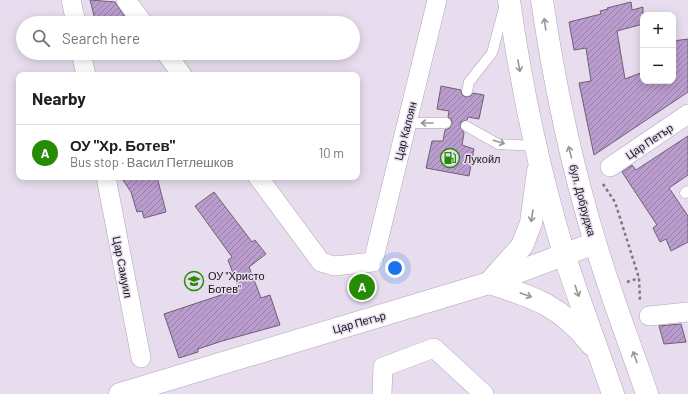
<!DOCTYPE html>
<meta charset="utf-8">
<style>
:root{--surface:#fff;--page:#f6f6f6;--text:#202124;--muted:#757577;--line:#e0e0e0;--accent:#268c05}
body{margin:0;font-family:Barlow,sans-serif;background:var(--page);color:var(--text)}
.controls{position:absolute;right:12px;top:12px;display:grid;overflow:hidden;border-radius:8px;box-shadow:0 2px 10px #0003}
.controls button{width:36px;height:36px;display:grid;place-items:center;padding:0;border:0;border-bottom:1px solid var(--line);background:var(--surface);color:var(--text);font:20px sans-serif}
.you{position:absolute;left:395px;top:268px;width:14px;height:14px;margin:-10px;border:3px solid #fff;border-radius:50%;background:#1a73e8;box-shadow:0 0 0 6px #1a73e833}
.badge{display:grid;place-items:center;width:26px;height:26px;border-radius:50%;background:var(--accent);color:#fff;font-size:13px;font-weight:700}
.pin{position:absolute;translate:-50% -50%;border:2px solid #fff;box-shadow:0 1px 4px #0006}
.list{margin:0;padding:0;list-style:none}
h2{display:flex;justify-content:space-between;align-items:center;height:52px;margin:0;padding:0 16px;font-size:17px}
h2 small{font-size:13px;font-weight:400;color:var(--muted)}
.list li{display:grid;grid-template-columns:26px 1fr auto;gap:12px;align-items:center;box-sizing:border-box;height:56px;padding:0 16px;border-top:1px solid var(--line)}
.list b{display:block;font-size:15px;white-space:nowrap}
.list p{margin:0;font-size:13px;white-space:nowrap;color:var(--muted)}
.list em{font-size:13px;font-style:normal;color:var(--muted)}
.icon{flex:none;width:22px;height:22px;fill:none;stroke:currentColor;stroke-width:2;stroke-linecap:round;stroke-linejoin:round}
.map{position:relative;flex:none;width:688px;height:394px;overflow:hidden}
.search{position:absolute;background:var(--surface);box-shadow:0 2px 10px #0003;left:16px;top:16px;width:344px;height:44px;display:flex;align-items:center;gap:10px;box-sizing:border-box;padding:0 14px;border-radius:22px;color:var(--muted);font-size:15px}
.panel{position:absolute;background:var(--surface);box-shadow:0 2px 10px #0003;left:16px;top:72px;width:344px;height:108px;border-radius:8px}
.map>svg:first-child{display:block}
</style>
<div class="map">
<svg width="688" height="394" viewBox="0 0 688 394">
<defs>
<pattern id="building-hatch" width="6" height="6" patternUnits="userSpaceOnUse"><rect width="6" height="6" fill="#bb9ccf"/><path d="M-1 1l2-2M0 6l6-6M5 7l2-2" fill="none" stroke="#977ea7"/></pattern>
</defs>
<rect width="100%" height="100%" fill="#e7ddee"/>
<path fill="url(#building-hatch)" stroke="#6b6270" d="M90,0L115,2L129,23H96Z
M631,2L632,10L643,7V24L617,31L625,79L643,72V81H673V41L688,39V92L594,155L579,83L591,81L586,48L574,50L569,22L601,14L600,11L608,9L607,8Z
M441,86L461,90L462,95L466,97L471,96L473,93L484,95L479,119L468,117L467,120L461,122L460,126L464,133L462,145L474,149L469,176L426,168L432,141H443L445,130L450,128L452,123L451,119L448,117L449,111L437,109Z
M688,136V175L669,188L688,216V242L671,251L666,239L660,242L653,228L657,225L622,172L632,165L636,170Z
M121,177H157L166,212L144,218L142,211L137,212L131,192Z
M214,192L252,242L255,240L266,254L249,267L261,298L270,295L280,325L222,341L198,349V352L179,358L164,314L239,289L228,260L232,257L195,206Z
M681,324L686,342L664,344L659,326Z"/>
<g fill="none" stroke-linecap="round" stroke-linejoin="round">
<g stroke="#aea5b5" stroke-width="11">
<path id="service" d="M467,91L469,82L492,53L504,8
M407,123H446
M466,126L498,144L535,146
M685,193L688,191"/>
</g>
<g stroke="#aea5b5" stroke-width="20">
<path id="minor" d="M71,0L76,23
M126,0L143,23
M81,53L86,75
M166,53L182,75
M610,167L688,114
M106,177L141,358
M258,177L321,262L334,266L373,262L437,0
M649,316L688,312
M382,394L383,367L434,348L484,394"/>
</g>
<g stroke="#aea5b5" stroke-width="23">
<path id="tertiary" d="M120,394L489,283L595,243"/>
</g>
<g stroke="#aea5b5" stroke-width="23">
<path id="secondary" d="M509,0C521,86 539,171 564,254C579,301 597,347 613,394
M542,0C554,82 571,163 595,242C610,293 630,344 647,394
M538,171L531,223L522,246L489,283C535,297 562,307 592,345"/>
</g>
<path stroke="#7e7782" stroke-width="2.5" stroke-dasharray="3 3" stroke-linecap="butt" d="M603,184L615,202L639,278L640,302
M627,282L639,278"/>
<use href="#service" stroke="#fff" stroke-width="10"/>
<use href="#minor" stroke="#fff" stroke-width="19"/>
<use href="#tertiary" stroke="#fff" stroke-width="22"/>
<use href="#secondary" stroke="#fff" stroke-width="22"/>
</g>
<defs><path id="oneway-shaft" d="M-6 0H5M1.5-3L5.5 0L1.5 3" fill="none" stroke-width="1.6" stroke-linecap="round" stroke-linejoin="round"/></defs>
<g stroke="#979598">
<use href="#oneway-shaft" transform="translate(545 24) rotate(-98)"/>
<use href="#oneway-shaft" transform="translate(519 66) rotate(80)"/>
<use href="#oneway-shaft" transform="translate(427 123) rotate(180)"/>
<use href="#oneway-shaft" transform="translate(499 142) rotate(17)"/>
<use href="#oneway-shaft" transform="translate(570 152) rotate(-104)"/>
<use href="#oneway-shaft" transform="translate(532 216) rotate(99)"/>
<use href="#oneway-shaft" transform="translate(577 291) rotate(71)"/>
<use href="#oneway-shaft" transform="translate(526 295) rotate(20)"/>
<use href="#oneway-shaft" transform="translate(635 357) rotate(-109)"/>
</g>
<defs>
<g id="fuel-ring" transform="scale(1)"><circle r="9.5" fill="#e7ddee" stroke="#268c05" stroke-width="1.5"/><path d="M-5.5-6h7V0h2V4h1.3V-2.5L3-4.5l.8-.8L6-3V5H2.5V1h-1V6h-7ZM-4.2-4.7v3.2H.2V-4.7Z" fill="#268c05"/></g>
<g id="school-ring" transform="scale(1)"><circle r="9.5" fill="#e7ddee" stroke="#268c05" stroke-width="1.5"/><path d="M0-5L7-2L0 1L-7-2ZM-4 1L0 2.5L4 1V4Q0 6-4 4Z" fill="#268c05"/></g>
</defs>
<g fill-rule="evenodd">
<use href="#fuel-ring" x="450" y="158"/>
<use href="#school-ring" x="194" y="281"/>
</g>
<g text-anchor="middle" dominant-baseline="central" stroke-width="3" stroke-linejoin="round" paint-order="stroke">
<g font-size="11" fill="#18141a" stroke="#e7ddee">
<text transform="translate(405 131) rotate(-76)">Цар Калоян</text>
<text transform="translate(649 141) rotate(-34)">Цар Петър</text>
<text transform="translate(583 200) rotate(75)">бул. Добруджа</text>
<text transform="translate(123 267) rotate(79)">Цар Самуил</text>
<text transform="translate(359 322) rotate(-16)">Цар Петър</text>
</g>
<g font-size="11" fill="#18141a" stroke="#e7ddee" text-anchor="start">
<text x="464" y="158">Лукойл</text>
<text x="208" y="275">ОУ "Христо<tspan x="208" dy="13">Ботев"</tspan></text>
</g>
</g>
</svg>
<div class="controls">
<button>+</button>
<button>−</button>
</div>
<div class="you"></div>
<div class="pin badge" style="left:362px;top:287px">A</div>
<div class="search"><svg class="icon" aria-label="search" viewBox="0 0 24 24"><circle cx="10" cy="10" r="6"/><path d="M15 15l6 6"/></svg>Search here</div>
<section class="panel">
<h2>Nearby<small></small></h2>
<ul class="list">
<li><span class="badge">A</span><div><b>ОУ &quot;Хр. Ботев&quot;</b><p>Bus stop · Васил Петлешков</p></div><em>10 m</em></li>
</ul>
</section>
</div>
